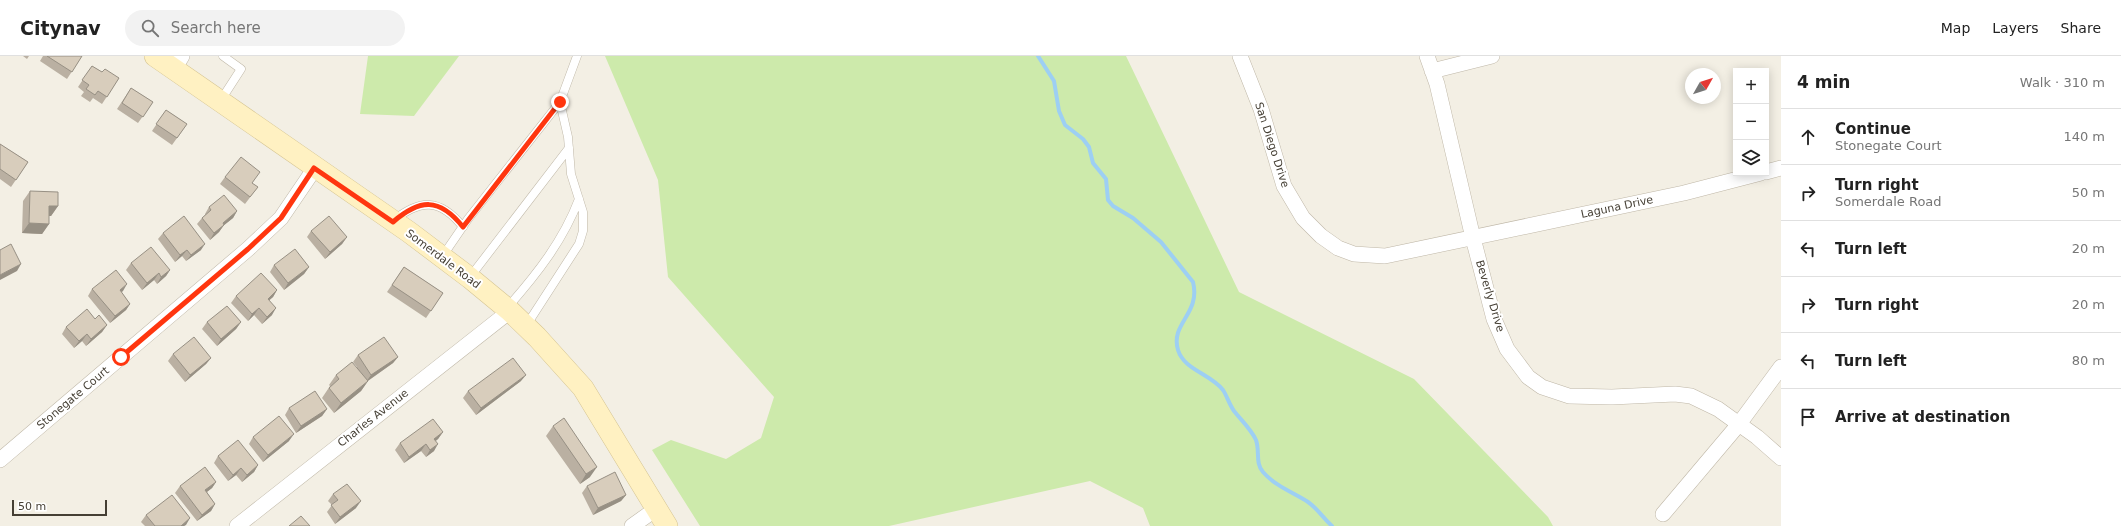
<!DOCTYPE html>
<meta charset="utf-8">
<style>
:root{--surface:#fff;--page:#f2f2f2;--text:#222;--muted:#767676;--line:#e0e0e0}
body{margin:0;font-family:"DejaVu Sans",sans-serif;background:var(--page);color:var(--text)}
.controls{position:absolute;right:12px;top:12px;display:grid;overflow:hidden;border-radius:0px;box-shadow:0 2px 10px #0003}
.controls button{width:36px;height:36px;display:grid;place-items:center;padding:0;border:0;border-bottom:1px solid var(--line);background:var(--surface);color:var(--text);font:20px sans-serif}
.compass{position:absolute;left:1685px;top:12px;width:36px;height:36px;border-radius:50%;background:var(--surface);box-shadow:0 2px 10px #0003;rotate:51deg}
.scale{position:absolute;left:12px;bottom:10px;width:95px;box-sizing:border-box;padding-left:4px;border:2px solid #453f34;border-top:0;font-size:11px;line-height:14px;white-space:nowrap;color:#453f34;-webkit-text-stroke:3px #fff;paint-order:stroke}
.stop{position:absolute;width:12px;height:12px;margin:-9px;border:3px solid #ff360f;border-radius:50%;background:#fff}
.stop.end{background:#ff360f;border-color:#fff;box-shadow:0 1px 4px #0008}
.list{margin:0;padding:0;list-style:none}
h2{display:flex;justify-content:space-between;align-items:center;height:52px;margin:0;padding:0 16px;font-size:17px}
h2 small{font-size:13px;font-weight:400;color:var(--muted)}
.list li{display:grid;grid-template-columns:26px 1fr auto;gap:12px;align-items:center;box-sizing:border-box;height:56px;padding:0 16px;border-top:1px solid var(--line)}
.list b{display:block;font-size:15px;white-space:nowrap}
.list p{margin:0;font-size:13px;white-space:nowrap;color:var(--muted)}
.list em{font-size:13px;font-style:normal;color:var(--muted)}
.icon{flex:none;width:22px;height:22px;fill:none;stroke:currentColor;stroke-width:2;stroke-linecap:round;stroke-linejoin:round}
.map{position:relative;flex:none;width:1781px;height:470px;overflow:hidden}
header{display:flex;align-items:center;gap:24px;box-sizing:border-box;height:56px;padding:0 20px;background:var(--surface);border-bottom:1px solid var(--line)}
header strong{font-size:19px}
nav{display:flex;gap:22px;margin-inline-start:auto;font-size:14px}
.search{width:280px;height:36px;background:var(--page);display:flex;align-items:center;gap:10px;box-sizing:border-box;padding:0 14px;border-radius:22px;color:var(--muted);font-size:15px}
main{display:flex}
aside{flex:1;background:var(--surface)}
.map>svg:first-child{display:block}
</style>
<header>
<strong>Citynav</strong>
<div class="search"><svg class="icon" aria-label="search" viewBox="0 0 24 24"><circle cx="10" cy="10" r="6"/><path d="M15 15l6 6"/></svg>Search here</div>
<nav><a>Map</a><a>Layers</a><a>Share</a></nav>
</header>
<main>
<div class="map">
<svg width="1781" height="470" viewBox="0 0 1781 470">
<rect width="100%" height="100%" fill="#f3efe4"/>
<path fill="#cdeaab" d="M368,0H459L414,60L360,58Z
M605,0H1126L1239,236L1414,323L1548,461L1553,470H1150L1143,452L1090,425L889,470H700L652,394L671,384L726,403L761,382L774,341L668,221L658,124Z"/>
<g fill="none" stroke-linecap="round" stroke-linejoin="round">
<path stroke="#9dcff3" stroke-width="4" d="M1038,0L1054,25L1059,55L1065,69L1083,83L1089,91L1093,107L1106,123L1108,144L1113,150L1133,162L1161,186L1193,226C1201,258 1170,267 1178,294C1184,314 1211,318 1223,334C1227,340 1229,348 1234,355C1241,364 1251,373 1256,384C1260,395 1255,407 1263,416C1275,430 1294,437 1308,446C1317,452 1324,463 1332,470"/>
<g stroke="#bfb7a7" stroke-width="9">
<path id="lane" d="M221,44L241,13L223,0
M393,165C420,143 440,142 463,171
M442,201L468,163L560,46L577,0
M470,221L569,92
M507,252C537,218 563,185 579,143
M526,270L579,188L583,175V156L571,118L568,81L560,46"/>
</g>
<g stroke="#bfb7a7" stroke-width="16">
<path id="street" d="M1240,0L1261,53L1284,130L1303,162L1321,180L1338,192L1354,198L1385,200L1684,137L1761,117
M1427,0L1437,28L1473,182L1494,263L1507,293L1528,321L1542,331L1569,340L1612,341L1675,338L1691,340L1718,353L1757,381L1781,402
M174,13L182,0
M1432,15L1492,0
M1766,116L1781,112
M0,404L248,193L281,162L315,112
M1663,458L1739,368L1781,311
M237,470L510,255
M632,470L656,453"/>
</g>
<g stroke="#d5c492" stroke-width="22">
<path id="secondary" d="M155,0L409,176L470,222L510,255L537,281L583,332L667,470"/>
</g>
<use href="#lane" stroke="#fff" stroke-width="8"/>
<use href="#street" stroke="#fff" stroke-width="15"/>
<use href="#secondary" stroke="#fff1c2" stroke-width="21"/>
</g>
<path fill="#bab0a2" d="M23,0H29L27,3Z
M43,0H82L67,23L40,5Z
M92,10L102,16L119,22L102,48L93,42L90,46L81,40L84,36L78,31Z
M131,32L153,46L138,67L117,53Z
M166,54L187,68L172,89L152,75Z
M0,88L28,106L11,131L0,123Z
M225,121L255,123L252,127L258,131L245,148L220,128Z
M30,135L58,150L51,160H49V168L42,178L22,177L23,145Z
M209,151L237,155L233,162L224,169L219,176L210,184L197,168L202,162L205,159V158Z
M311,175L347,181L342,188L325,203L307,181Z
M163,177L201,194L186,205L182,200L175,206L158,183Z
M131,207L170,214L166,220L157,228L154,224L142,234L126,214Z
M274,209L309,211L304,218L284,234L270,216Z
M404,211L443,237L426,262L387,236Z
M92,233L123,235L121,236L130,248L126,254L110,267L88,240Z
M277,234L273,241L269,244L272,259L262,268L254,259L248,265L231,247L236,240Z
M95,263L107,269L102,276L86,290L82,285L74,292L62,278L66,271Z
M207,266H241L236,273L217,290L202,273Z
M173,298L211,302L206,308L185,326L168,305Z
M358,299L398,301L393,307L368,325L361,335L334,357L322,342L330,330L329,329L336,319L357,311L353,306Z
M521,325L476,359L463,342L468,335Z
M289,352L327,353L322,360L296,377L285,359Z
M553,370L590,421L580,428L546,380Z
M443,376L438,383L436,385L434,395L426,401L421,395L404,407L395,394L400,387Z
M253,381L289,385L263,406L249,388Z
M218,400L258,409L254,416L242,426L236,419L228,425L214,407Z
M216,426L212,432L207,436L215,448L211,455L197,465L175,437L180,430Z
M587,430L626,439L621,445L593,459L582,437Z
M333,438L356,452L335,468L327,456L332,449L328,445Z
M146,459L190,462L184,470H145L141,466Z"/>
<path fill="#979084" d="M49,150H58L51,160H42Z
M237,155L233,162L218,174L223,167Z
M29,167L49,168L42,178L22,177Z
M224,169L219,176L210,184L214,177Z
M347,181L342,188L325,203L330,196Z
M205,188L201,194L186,205L191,199Z
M187,194L182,200L175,206L180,199Z
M21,208L17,215L0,224V219Z
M309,211L304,218L284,234L288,227Z
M170,214L166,220L157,228L161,221Z
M159,217L154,224L142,234L147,227Z
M127,228L123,235L115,241L120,234Z
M277,234L273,241L263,250L268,243Z
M130,248L126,254L110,267L115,260Z
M259,252L254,259L248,265L252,258Z
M276,252L272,259L262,268L267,261Z
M241,266L236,273L217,290L221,283Z
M107,269L102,276L86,290L91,283Z
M87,278L82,285L74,292L79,285Z
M398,301L393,307L366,326L371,319Z
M211,302L206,308L185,326L190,319Z
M526,319L521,325L476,359L481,352Z
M368,325L361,335L334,357L341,347Z
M327,353L322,360L296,377L301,370Z
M443,376L438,383L429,389L434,383Z
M294,378L289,385L263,406L268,399Z
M426,388L421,395L404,407L409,401Z
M438,388L434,395L426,401L430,394Z
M258,409L254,416L242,426L247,419Z
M597,411L590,421L580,428L586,418Z
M241,412L236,419L228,425L233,419Z
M216,426L212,432L200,441L205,434Z
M626,439L621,445L593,459L598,452Z
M361,445L356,452L335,468L340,461Z
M215,448L211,455L197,465L202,459Z
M190,462L186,469L184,470H181Z"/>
<path fill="#d8cdbc" stroke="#979084" d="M47,0H82L72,16Z
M92,10L102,16L105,13L119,22L107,41L98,35L95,39L86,33L89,29L82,24Z
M131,32L153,46L143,61L122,47Z
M166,54L187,68L177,82L156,68Z
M0,88L28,106L16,124L0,113Z
M241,101L260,116L252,127L258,131L250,141L225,121Z
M30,135L58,136V150H49V168L29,167Z
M224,139L237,155L223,167L224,169L214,177L202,162L211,154L209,151Z
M184,160L205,188L191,199L187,194L180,199L163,177Z
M329,160L347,181L330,196L311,175Z
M11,188L21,208L0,219V194Z
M151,191L170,214L161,221L159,217L147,227L131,207Z
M295,193L309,211L288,227L274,209Z
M404,211L443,237L431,255L392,229Z
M116,214L127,228L120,234L130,248L115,260L92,233Z
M261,217L277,234L268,243L276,252L267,261L259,252L252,258L236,240Z
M227,250L241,266L221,283L207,266Z
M87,253L95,263L99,259L107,269L91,283L87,278L79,285L66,271Z
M194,281L211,302L190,319L173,298Z
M384,281L398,301L371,319L358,299Z
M513,302L526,319L481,352L468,335Z
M352,306L368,325L341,347L329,332L339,323L336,319Z
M315,335L327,353L301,370L289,352Z
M279,360L294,378L268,399L253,381Z
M564,362L597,411L586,418L553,370Z
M433,363L443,376L434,383L438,388L430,394L426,388L409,401L400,387Z
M238,384L258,409L247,419L241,412L233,419L218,400Z
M205,411L216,426L205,434L215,448L202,459L180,430Z
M615,416L626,439L598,452L587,430Z
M347,428L361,445L340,461L331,449L338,444L333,438Z
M172,439L190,462L181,470H155L146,459Z
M301,460L310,470H289Z"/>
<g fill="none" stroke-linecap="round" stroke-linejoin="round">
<path stroke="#ff360f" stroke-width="5" d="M121,301L248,193L281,162L314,112L393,166C420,143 439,141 463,171L560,46"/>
</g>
<g text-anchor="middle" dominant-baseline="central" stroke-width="4" stroke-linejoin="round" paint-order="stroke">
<g font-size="11" fill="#453f34" stroke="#fff">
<text transform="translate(1272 89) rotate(72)">San Diego Drive</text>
<text transform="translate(1617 151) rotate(-12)">Laguna Drive</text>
<text transform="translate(443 203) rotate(37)">Somerdale Road</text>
<text transform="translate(1490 240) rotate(73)">Beverly Drive</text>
<text transform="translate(73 342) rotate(-40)">Stonegate Court</text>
<text transform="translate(373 362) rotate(-38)">Charles Avenue</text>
</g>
</g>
</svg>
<div class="controls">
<button>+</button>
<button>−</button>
<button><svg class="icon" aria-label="layers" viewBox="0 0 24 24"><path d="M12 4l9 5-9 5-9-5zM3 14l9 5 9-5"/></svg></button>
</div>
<svg class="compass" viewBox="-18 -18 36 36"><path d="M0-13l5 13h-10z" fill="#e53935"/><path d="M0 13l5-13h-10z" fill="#767676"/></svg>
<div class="scale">50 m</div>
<div class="stop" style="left:121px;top:301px"></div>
<div class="stop end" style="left:560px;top:46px"></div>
</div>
<aside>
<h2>4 min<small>Walk · 310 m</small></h2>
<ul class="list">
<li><svg class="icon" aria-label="ahead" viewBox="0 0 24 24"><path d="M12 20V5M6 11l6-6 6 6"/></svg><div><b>Continue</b><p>Stonegate Court</p></div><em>140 m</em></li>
<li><svg class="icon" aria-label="right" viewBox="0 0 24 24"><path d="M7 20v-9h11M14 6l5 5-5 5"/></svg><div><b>Turn right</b><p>Somerdale Road</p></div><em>50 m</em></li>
<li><svg class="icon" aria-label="left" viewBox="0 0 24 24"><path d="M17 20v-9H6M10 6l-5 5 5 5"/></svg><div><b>Turn left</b></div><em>20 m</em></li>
<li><svg class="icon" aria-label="right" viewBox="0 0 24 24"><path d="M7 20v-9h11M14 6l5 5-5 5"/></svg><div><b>Turn right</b></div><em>20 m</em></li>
<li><svg class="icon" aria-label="left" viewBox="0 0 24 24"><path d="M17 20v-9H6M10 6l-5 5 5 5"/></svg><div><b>Turn left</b></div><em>80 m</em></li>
<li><svg class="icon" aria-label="arrive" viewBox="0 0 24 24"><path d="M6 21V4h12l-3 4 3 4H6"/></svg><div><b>Arrive at destination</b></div></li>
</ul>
</aside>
</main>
